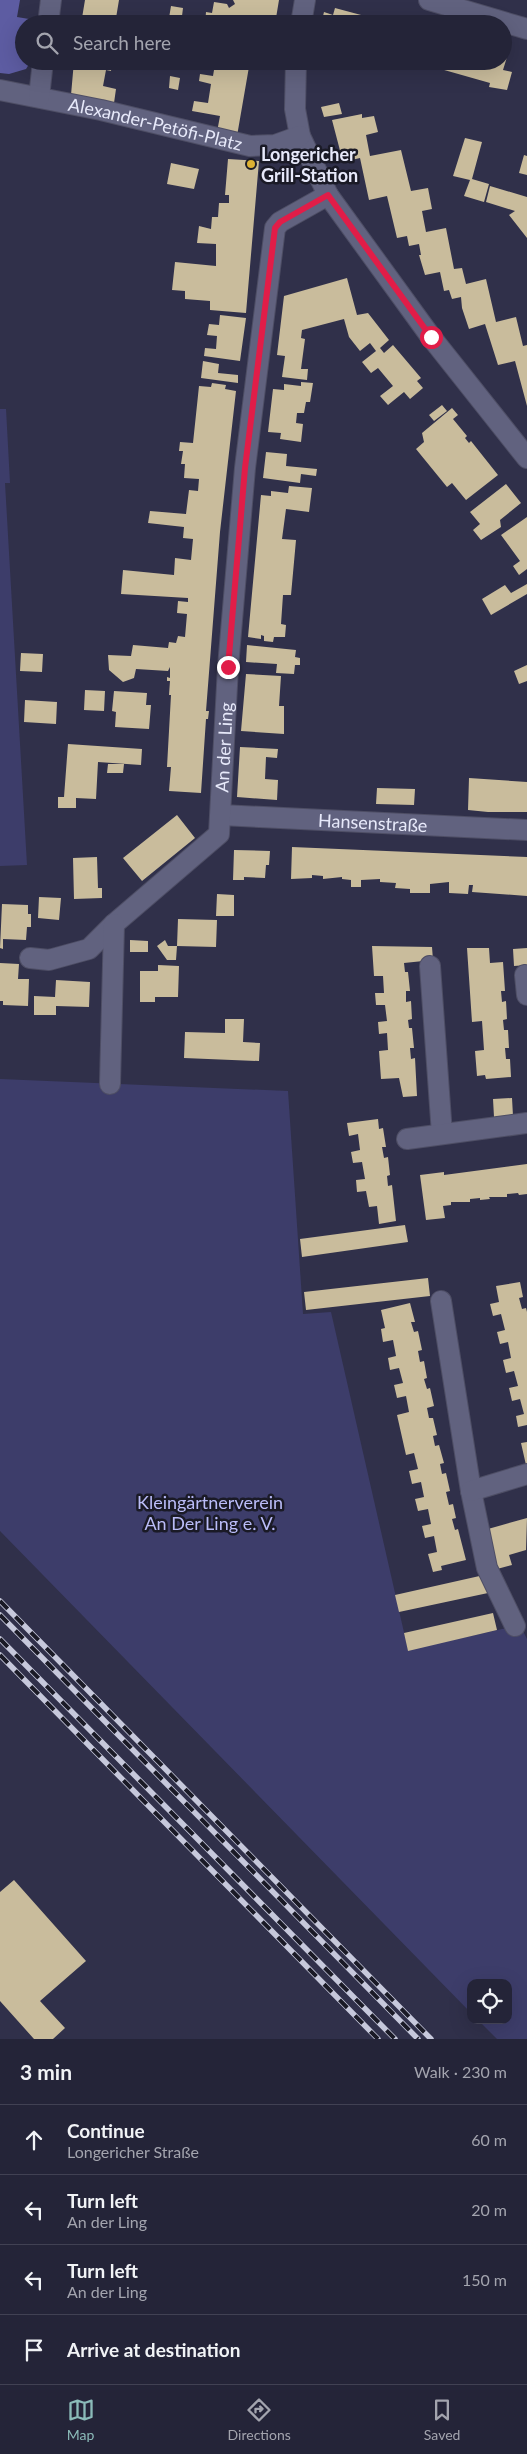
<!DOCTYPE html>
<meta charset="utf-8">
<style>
:root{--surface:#242438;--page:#303043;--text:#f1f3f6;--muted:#a3a4ae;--line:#414153;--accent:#8bbbb9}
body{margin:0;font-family:Lato,sans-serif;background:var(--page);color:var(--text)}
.controls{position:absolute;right:15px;bottom:15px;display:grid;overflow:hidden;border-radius:10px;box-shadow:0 5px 20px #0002}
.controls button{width:45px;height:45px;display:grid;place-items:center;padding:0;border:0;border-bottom:1px solid var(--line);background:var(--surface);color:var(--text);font:25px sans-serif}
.stop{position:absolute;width:15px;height:15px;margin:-11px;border:4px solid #e11d48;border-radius:50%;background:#fff}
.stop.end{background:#e11d48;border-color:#fff;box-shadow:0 1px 5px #0008}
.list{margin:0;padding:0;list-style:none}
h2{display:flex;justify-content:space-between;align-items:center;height:65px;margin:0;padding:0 20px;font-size:21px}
h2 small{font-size:16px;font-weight:400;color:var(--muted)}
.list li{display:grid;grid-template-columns:32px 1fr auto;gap:15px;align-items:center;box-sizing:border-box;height:70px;padding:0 20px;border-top:1px solid var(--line)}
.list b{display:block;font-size:19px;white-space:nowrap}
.list p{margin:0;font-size:16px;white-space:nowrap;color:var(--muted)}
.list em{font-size:16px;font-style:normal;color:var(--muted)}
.icon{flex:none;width:28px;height:28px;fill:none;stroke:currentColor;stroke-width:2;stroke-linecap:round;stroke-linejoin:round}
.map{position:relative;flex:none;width:527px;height:2039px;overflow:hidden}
.search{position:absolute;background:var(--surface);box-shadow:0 5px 20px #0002;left:15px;right:15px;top:15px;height:55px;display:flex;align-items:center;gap:12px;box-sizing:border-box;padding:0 18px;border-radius:28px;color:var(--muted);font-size:19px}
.sheet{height:345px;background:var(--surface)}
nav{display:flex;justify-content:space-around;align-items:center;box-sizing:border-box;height:70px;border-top:1px solid var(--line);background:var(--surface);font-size:14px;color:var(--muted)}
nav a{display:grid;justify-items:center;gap:2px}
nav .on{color:var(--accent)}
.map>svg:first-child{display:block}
</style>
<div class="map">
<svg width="527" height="2039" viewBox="0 0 527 2039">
<rect width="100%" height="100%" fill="#30304a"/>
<path fill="#3d3d6a" d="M0,409H6L10,483H5L27,865L0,866Z
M0,1079L288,1091L303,1314L331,1312L408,1650L520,1625L527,1639V2039H497L478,2020H508V1983H471V2013L0,1531Z"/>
<path fill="#5d5ca2" d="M0,0H20L17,17L41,21L40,24H24V61H31L26,69L9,74L0,73Z"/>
<path fill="#c9bc9c" d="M85,0H119L115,24H81Z
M233,0H279L275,24H205L206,12L212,13L214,2L227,4L229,8L235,4Z
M171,6L183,8L181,24H168Z
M335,8L376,19L386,24H321L324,12L333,15Z
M503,56L507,57L503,70L512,72L507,90L489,87L490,83L416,62L503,61Z
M74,61H112L111,71L106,70L103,86L116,89L114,103L71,95Z
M202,61H250L237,136L217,132L220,116L192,111L194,101L208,103L211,84L199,81L200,74L213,76L215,64Z
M170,76L180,78L178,90L169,88Z
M339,103L342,114L324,117L321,107Z
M362,114V118L374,116L378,132L366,135L370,156L401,150L411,191L428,188L432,209L422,211L426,232L446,228L454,269L462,268L466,284L486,279L496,322L516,317L523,346L527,345V406L515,361L498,365L485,324L469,329L462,308L461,297L452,299L449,290L444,291L440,272L425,275L419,255H421L419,244L409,246L407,236L397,238L387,196L369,200L360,158L343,162L332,120Z
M465,138L482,142L472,179L489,184L484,202L464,196L470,180L453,176Z
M524,155L527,156V175L519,173Z
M228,159L259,161L246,313L210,310V301L185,299V291L172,290L175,262L216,266V244L197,243L199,226L211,229L212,217H218L219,203H229V195H225Z
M171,163L199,169L194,189L167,184Z
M490,186L527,197V238L509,215L515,211L486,202Z
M347,278L357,315L368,313L389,340L380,348L384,353L393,345L421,378L417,381L423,388L410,399L404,392L388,405L380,396L393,386L378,368L371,373L362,362L376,351L370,343L360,351L349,337L344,319L302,330L301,338L305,339L301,369H308L307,380L282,377L285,356L277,355L284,296Z
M220,315L246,318L240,361L204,356L205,348L216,349L217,336L207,335L209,324L219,325Z
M203,361L219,364L218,373L238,375V383L201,378Z
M301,382L313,383L310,402H306L304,413H297L296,423L303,424L301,442L280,439L281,433L268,432L273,389L284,390V384L301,386Z
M212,383L226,385L225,389L236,391L220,532L206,711H209L208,719H206L201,793L169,791L171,767H167L171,695H169L170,681H167V677L170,678V667L168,671L136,669L134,678L123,682L109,670L108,655L131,656L133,645L168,648L169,642L176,643L178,636L185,637L187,614L177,613L178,601L188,602V598L121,594L123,570L174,575L175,558L191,560L193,539L183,538L184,527L148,523L150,511L186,514L189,490L198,491L199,479L184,478L185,464H181L183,451H179L180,442L193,443L199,386L211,387Z
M442,405L447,411L434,421L429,415Z
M452,408L458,415L453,419L467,436L465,438L469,443L471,441L498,475L466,500L452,483L447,487L416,449L424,442L422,433Z
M266,452L287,454L286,466L317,469L316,476L301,474L300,483L263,478Z
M506,484L521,503L500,520L501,527L481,540L473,530L480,524L470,512Z
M289,486L312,488L309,512L286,509L282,539L296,540L291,595H283L281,624L286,625L285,637H274L273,642L264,641V636L261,635V639L248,637L261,495L271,496V491L288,493Z
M527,517V569L519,575L513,566L520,561L501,535Z
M527,584V594L491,615L482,599L505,585L511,593Z
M247,645L296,650L295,657L300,658V665H295L294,674L276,673L277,664L246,662Z
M21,653L43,654L42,672L20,671Z
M527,665V681L519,684L514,671Z
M246,674L281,676L279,706H284V734L241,731Z
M85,690L105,691L104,711L84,710Z
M114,691L147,693L146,705H151L149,729L115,727L116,712L112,711Z
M25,700L57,702L56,724L24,722Z
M68,744L142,749L141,765L98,762L96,799L76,798V808H58V797H64Z
M240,747L278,749L277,758L266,757L265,779L278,780L277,800L237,797Z
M108,764H124L123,773H107Z
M469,778L527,782V812H488L468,810Z
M377,788L415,789L414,805L376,804Z
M177,815L195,838L142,881L123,858Z
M292,847L527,857V896L472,892L473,885H469L468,894L449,893V882L430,884V893H410V889L395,888L396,883L380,882V879L361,880V887H351V880L342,879V877L323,879V876L312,875V878L291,879Z
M234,850L270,851L269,865H266L265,878L244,877V880H233Z
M97,857L98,888H102V898L74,899L73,858Z
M217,894L234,895V916H216Z
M39,897L61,898L59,920L38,918Z
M2,904L28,905V914H31V927H27L26,940L3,939V949L0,948Z
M178,919L217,920L216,947L177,946Z
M130,940L148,941V952H130Z
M165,940L168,946H177L176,960H167L157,946Z
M372,946L432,947L433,960L404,963L405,972H408L410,991H406V1002L411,1001L412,1019L408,1020L409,1028H412L414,1048H410L411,1059L415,1058L417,1096L403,1097L399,1078L381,1079L379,1051L388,1050L387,1033L379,1034L378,1022L387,1021L385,1005H376L375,993H384L383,976H374Z
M467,948H489L490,963L503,962L505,991H501L502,1002L506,1001L507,1019L503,1020L504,1030H508L509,1048H505L506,1059H510L511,1077L486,1079L485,1075L477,1076L475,1051L484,1050L482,1021L472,1022Z
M527,948V965L514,966L513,949Z
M0,963L19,964L18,979H29L28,1006L3,1005V1001H0Z
M158,965L179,966L178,997H155V1002H140V971H158Z
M56,980L90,982L89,1007L56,1006V1015H34V996L55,997Z
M225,1019H244L243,1042L260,1043L259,1061L184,1058L185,1032L225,1033Z
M512,1098L513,1116L494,1117L493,1099Z
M378,1119L379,1129L383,1128L386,1147H382L384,1158L388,1157L390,1175L387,1176L388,1186L392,1185L396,1221L379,1224L377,1206L369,1207L366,1191L357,1192L356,1180L365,1179L362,1162L353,1163L351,1152L360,1150L358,1134L349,1136L347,1123Z
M527,1164V1194L519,1195L518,1193L507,1194V1197H489L490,1199L480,1200V1198L470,1199V1202H451V1205L443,1206L445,1218L426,1220L420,1175L444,1172V1175Z
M405,1225L408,1242L302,1257L300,1239Z
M428,1278L430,1296L306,1310L304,1292Z
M520,1282L523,1297L519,1298L522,1309L526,1308L527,1312V1425L518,1427L516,1416L524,1414L520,1399L512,1401L509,1388L518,1386L514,1371L506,1373L503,1360L511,1358L508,1342L500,1344L497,1332L505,1330L501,1314L493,1316L490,1304L499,1302L496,1286Z
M410,1303L415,1322H411L414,1332L418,1331L422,1350L418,1351L420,1362L424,1361L427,1378L424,1379L427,1389L430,1388L434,1406L427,1408L429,1418H433L437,1435L433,1436L435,1446L439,1445L444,1463L440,1464L442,1474L446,1473L450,1491L446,1492L449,1505L453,1504L456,1518L452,1519L455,1530L458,1529L466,1560L441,1566L442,1570L433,1572L428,1554L437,1552L434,1536L425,1538L422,1526L431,1524L428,1509L418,1511L415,1499L424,1497L421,1482L412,1484L409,1471L418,1469L414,1453L406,1455L397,1415L409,1412L406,1396L397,1398L394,1385L403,1383L399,1368L390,1370L388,1358L396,1356L393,1340L383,1342L381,1329L385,1328L381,1310Z
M527,1442V1465H526L521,1443Z
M527,1518L526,1550L509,1555L512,1565L497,1569L488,1529Z
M484,1575L488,1593L399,1612L395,1595Z
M493,1613L497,1630L408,1651L404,1633Z
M14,1880L86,1961L40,2001L65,2028L53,2039H34L0,2001V1892Z"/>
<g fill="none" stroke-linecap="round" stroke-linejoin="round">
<g stroke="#4e4e65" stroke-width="22">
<g id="minor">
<path d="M429,0L527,29"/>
<path d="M48,24L51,0"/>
<path d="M301,24L305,0"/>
<path d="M296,61L295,109L300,136L328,195L431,337L527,458"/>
<path id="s1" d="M0,90L101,110L250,146L275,145L300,136"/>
<path d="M39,97L43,61"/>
<path id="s2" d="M221,815L527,830"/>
<path id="s3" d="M30,958L49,960L89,949L114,924L219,834L228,667L245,468L275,228L280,222L328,195"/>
<path d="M430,966L442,1134"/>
<path d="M525,975L527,995"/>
<path d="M110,1084L114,924"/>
<path d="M407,1139L527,1123"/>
<path d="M441,1301L471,1491L487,1568L515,1626"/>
<path d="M471,1491L527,1474"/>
</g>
</g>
<use href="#minor" stroke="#61627f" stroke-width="20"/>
<g stroke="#c6c8db" stroke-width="5.5">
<path id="rail" d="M0,1601L431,2039
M0,1615L418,2039
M0,1639L395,2039
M0,1655L378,2039"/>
</g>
<use href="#rail" stroke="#1a1a26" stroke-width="4" stroke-dasharray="11" stroke-linecap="butt"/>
</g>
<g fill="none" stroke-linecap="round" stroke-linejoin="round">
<path stroke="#e11d48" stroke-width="6" d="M228,667L245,468L275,228L280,222L328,195L431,337"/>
</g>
<circle fill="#ddb133" stroke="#1a1a26" stroke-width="2" cx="251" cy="164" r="5"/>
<g text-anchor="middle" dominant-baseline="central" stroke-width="5" stroke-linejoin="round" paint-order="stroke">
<g font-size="18" fill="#e7e9fa" stroke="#1a1a26">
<text stroke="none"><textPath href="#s1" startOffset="159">Alexander-Petöfi-Platz</textPath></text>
<text stroke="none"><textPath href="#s3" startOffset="321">An der Ling</textPath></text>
<text stroke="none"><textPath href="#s2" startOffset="152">Hansenstraße</textPath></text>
</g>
<g font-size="18" font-weight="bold" fill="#e7e9fa" stroke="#1a1a26" text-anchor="start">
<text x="261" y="154">Longericher<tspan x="261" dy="21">Grill-Station</tspan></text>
</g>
<g font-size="18" fill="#babcf8" stroke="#1a1a26">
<text x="210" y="1502">Kleingärtnerverein<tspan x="210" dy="21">An Der Ling e. V.</tspan></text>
</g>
</g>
</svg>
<div class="controls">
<button><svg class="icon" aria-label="locate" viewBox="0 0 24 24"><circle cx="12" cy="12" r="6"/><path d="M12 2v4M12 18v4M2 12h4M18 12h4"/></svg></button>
</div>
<div class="stop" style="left:431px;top:337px"></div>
<div class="stop end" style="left:228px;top:667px"></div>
<div class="search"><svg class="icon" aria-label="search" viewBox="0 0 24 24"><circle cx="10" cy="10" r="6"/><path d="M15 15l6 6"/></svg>Search here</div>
</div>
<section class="sheet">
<h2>3 min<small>Walk · 230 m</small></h2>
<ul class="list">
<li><svg class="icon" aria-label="ahead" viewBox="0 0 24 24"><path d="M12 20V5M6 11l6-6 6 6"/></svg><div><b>Continue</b><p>Longericher Straße</p></div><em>60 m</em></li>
<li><svg class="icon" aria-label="left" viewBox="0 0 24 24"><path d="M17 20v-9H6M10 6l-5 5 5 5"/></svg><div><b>Turn left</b><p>An der Ling</p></div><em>20 m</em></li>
<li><svg class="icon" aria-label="left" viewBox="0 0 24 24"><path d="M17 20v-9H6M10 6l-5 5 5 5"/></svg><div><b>Turn left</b><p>An der Ling</p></div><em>150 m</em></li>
<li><svg class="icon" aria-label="arrive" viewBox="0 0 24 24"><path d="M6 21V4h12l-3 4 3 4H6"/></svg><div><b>Arrive at destination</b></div></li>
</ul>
</section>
<nav>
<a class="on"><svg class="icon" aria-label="map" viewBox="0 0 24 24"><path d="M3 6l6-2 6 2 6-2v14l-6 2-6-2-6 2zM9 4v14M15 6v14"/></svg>Map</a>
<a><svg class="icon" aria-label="directions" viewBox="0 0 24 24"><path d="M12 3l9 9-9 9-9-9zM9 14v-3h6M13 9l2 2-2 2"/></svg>Directions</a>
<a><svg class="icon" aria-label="saved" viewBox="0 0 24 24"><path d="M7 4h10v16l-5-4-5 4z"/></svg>Saved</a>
</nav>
